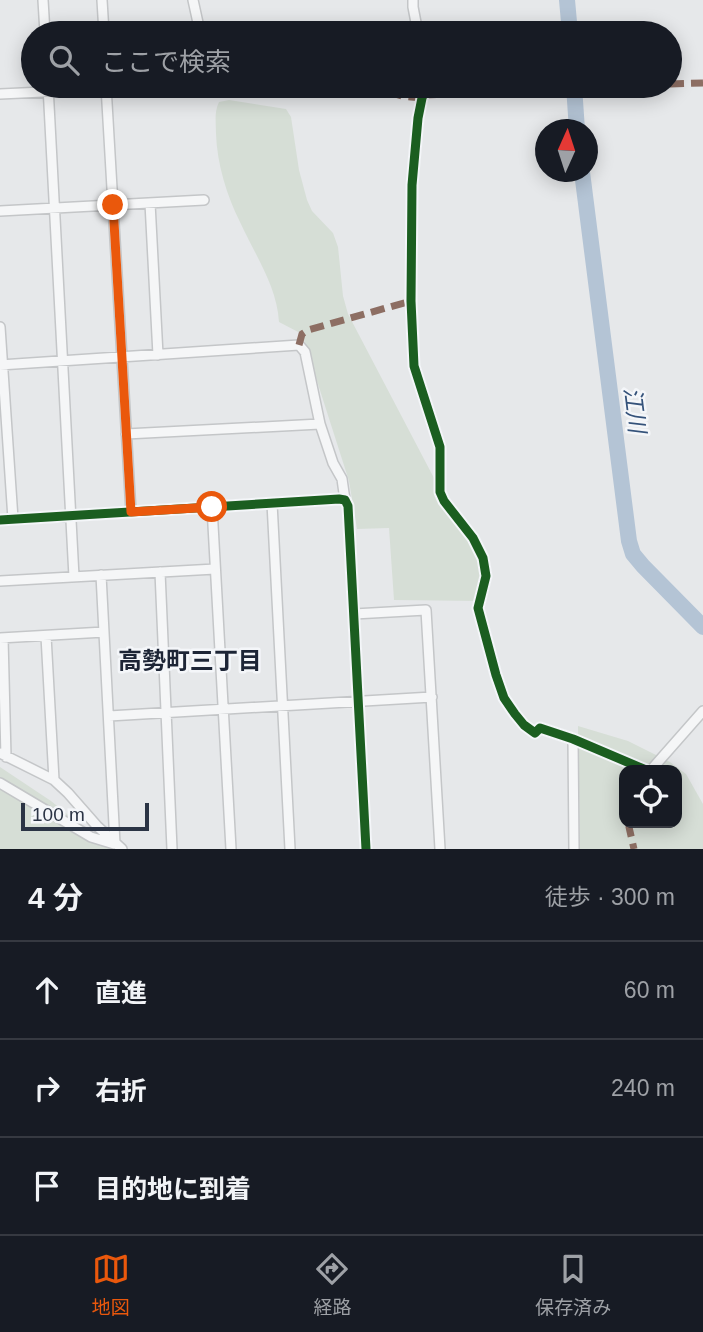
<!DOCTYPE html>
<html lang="ja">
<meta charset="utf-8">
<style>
:root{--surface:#171b24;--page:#20242c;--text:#f1f3f6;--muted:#9ea1a6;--line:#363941;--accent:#ea580c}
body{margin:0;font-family:Arial,"Noto Sans JP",sans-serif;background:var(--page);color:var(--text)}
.controls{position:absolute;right:21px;bottom:21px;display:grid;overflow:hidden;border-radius:14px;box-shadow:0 4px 18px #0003}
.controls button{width:63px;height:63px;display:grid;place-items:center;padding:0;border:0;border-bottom:2px solid var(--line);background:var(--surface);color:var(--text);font:35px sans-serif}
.compass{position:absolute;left:535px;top:119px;width:63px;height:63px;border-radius:50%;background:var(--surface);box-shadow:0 4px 18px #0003;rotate:3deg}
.scale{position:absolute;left:21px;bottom:18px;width:128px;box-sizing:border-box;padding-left:7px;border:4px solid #2b3445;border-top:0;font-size:19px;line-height:24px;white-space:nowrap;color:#2b3445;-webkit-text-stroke:5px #f4f6f9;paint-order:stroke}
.stop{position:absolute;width:21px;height:21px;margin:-16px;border:5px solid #ea580c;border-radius:50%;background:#fff}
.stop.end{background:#ea580c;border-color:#fff;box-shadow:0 2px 7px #0008}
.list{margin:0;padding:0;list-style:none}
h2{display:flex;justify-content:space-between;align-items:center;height:91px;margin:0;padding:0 28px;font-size:30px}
h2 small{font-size:23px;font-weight:400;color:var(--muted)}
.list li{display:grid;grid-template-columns:46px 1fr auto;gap:21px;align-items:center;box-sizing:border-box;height:98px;padding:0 28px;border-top:2px solid var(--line)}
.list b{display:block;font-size:26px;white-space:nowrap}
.list em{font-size:23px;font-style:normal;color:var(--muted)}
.icon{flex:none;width:38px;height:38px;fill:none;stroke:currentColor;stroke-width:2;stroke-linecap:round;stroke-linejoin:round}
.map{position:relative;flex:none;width:703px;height:849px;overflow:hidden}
.search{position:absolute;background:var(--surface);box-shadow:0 4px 18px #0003;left:21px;right:21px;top:21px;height:77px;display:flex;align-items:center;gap:18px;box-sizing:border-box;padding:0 24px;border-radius:38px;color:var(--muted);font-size:26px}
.sheet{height:385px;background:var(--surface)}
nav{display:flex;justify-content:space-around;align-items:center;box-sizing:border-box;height:98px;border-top:2px solid var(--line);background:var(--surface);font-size:19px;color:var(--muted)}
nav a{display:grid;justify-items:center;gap:4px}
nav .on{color:var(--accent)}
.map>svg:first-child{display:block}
</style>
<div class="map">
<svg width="703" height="849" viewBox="0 0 703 849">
<rect width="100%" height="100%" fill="#e6e8ea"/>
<path fill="#d6ded6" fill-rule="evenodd" d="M229,100L286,109L291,117L299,170L307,200L312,211L333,233L338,247L343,296L348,314L435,480L483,558L480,601L394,600L389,528L357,529L349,481L302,334L279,322C277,286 255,255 240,222C227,196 217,164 216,134C216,123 214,112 219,102Z
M578,726L628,741L670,762L686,774L703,804V849H580ZM624,770H677V823H624Z
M0,767L51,801L110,849H0Z"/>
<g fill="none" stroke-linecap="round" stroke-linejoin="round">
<path stroke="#b4c4d5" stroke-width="16" d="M567,0L570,33
M574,86L577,130
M582,172L629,541L633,554L643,566L703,627"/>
<g stroke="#c4c6c8" stroke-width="12">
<path id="minor" d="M43,0L45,33
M102,0L104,33
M413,0V7L418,33
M178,33L200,32L193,0
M48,86L74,577
M106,86L131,512
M427,86L422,98L418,118L412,185L411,301L414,366L440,447V492L444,501L473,538L483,558L486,576L478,608L496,675L504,698L515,714L524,725L535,733L540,728L573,739L646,770
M0,94L107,89
M150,203L158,355
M0,211L204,200
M0,327L13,519
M0,365L299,345L305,352L320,424L333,463L342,479L345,500
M126,434L320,424
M272,503L290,849
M212,507L231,849
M0,520L339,499L345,500L348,506L366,849
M160,572L172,849
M101,575L115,844
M0,581L215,569
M354,614L426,610L440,849
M46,636L54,780
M0,638L104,632
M3,638L6,757
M109,716L432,697
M573,739L574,849
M0,753L54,780L68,793L97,826L122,849
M651,770L703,711
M0,783L91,837L114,844"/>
</g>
<use href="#minor" stroke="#f5f6f7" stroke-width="9"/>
<path stroke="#8d6e63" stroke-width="7" stroke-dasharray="14 7" stroke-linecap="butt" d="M200,32L207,33
M670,84L703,83
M368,86L402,96L422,98
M423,95L561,91L640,86
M299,345L302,334L308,330L411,301
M630,823L629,827L634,849"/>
<g stroke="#f4f6f9" stroke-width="13">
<path id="cycleway" d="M427,86L422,98L418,118L412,185L411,301L414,366L440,447V492L444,501L473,538L483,558L486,576L478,608L496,675L504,698L515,714L524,725L535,733L540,728L573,739L646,770
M0,520L339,499L345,500L348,506L366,849"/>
</g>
<use href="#cycleway" stroke="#1b5e20" stroke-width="9"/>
</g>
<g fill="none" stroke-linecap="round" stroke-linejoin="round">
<path stroke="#ea580c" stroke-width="9" d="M113,205L131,512L212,507"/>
</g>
<g text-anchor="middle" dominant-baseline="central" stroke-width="5" stroke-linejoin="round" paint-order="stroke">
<g font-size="23" font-style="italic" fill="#34527a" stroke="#f4f6f9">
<text transform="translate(635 410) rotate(83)">江川</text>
</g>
<g font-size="24" font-weight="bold" fill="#1d2536" stroke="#f4f6f9">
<text x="190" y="660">高勢町三丁目</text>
</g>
</g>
</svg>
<div class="controls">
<button><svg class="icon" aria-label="locate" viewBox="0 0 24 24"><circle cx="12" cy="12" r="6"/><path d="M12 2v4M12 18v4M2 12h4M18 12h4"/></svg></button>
</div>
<svg class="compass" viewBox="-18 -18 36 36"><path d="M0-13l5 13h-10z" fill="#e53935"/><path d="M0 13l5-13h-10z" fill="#9ea1a6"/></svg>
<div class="scale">100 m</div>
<div class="stop" style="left:212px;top:507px"></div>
<div class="stop end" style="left:113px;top:205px"></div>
<div class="search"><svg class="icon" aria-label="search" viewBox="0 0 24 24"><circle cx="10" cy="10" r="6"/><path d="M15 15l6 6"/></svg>ここで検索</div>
</div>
<section class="sheet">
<h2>4 分<small>徒歩 · 300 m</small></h2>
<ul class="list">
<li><svg class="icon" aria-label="ahead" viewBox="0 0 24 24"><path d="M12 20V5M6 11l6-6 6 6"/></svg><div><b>直進</b></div><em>60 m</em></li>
<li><svg class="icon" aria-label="right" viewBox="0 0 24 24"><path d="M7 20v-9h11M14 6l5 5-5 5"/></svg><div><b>右折</b></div><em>240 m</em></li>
<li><svg class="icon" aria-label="arrive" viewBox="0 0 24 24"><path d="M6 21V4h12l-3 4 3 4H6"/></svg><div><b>目的地に到着</b></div></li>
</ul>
</section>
<nav>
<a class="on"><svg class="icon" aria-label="map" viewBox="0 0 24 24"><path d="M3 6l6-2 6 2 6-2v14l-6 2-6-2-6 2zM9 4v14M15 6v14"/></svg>地図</a>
<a><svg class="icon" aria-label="directions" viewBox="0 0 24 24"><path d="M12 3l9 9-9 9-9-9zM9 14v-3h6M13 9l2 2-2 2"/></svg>経路</a>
<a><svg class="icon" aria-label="saved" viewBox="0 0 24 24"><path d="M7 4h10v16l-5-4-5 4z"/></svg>保存済み</a>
</nav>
